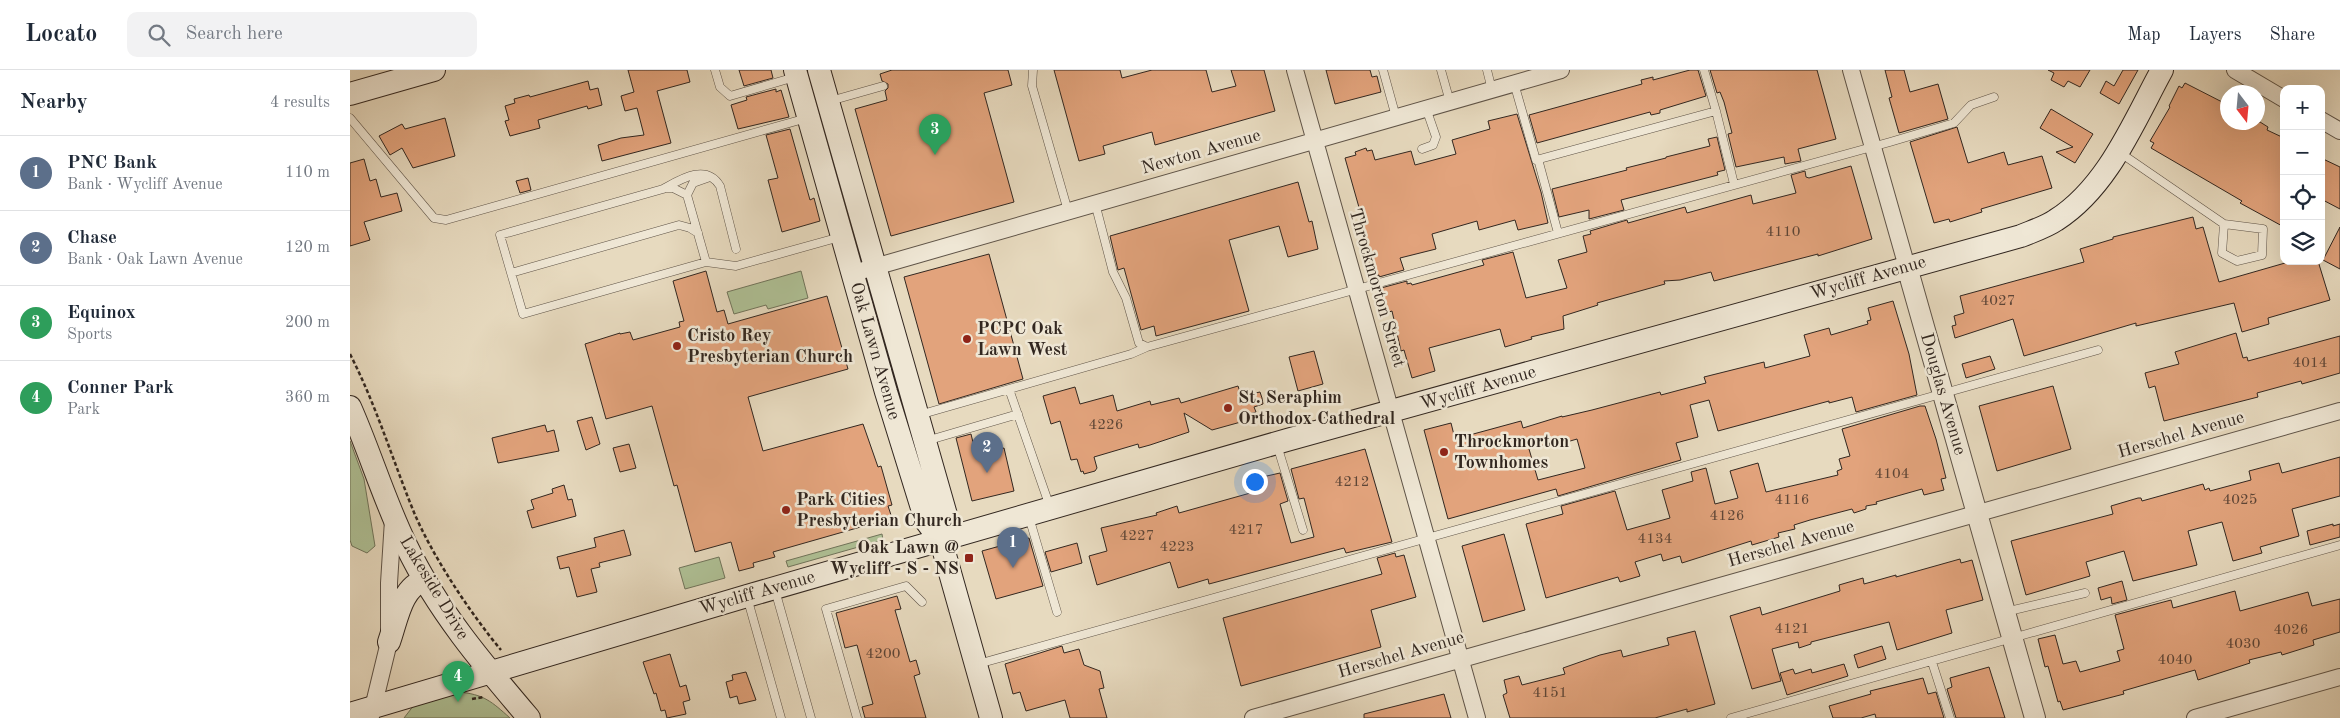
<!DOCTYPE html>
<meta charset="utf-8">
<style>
:root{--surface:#fff;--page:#f2f2f3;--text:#1f2937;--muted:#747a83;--line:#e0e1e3;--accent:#0b8043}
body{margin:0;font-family:"Old Standard TT",serif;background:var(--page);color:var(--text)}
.controls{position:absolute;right:15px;top:15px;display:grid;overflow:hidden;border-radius:10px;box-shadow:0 5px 20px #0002}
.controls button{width:45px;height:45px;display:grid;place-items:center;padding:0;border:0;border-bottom:1px solid var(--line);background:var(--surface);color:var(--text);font:25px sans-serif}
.compass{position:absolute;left:1870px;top:15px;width:45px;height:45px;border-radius:50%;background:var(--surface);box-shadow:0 5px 20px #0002;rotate:164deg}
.you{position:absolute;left:904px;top:411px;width:18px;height:18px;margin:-12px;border:4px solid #fff;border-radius:50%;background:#1a73e8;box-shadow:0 0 0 8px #1a73e833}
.badge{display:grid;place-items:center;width:32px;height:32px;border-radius:50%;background:var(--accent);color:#fff;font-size:16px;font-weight:700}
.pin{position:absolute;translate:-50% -41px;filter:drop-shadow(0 1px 2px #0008)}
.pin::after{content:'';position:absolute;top:26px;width:18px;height:15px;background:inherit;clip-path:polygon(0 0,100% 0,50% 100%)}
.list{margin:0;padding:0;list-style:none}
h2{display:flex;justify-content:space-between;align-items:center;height:65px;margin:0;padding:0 20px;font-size:21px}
h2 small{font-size:16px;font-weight:400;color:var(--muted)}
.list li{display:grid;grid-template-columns:32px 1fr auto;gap:15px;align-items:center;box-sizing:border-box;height:75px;padding:0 20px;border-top:1px solid var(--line)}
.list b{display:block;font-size:19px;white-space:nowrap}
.list p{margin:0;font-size:16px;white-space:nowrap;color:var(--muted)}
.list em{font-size:16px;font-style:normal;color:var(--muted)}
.icon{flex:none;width:28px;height:28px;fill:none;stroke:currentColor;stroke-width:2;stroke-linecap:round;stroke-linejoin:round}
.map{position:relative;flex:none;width:1990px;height:648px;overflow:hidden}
header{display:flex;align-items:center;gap:30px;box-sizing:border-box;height:70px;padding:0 25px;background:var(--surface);border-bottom:1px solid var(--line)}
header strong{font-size:24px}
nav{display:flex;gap:28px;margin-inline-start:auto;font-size:18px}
.search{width:350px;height:45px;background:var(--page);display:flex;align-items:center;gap:12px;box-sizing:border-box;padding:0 18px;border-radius:10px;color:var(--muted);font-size:19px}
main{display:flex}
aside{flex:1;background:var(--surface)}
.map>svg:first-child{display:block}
</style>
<header>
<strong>Locato</strong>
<div class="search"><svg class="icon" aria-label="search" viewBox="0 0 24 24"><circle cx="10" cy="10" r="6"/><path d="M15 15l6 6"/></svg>Search here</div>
<nav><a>Map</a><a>Layers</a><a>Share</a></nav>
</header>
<main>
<aside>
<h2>Nearby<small>4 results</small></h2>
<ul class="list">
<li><span class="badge" style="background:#5c6f8a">1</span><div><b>PNC Bank</b><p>Bank · Wycliff Avenue</p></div><em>110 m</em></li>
<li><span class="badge" style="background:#5c6f8a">2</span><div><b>Chase</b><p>Bank · Oak Lawn Avenue</p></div><em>120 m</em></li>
<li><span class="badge" style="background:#2e9e5b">3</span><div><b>Equinox</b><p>Sports</p></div><em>200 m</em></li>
<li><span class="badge" style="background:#2e9e5b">4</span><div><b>Conner Park</b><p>Park</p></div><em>360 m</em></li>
</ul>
</aside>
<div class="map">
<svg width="1990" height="648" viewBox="0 0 1990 648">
<rect width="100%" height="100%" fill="#e7dabf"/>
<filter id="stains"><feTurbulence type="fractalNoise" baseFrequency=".004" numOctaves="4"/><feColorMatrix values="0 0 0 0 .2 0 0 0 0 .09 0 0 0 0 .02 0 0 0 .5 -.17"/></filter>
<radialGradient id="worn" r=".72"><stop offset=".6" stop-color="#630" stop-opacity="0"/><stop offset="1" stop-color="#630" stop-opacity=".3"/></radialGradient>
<path fill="#afc196" stroke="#70745b" d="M451,201L458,228L418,239L416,235L384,244L377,222Z
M0,371L14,409L25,476L17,483L2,476L0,470Z
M532,464L533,470L438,497L436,491Z
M369,487L375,508L335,519L329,498Z
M108,622C134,624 142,632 160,648H54L64,635Z"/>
<path fill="#e2a37c" stroke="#322720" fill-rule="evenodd" d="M278,0H337L340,12L307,21L321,73L252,91L248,75L271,68L294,65L287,38L275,41L271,26L284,22Z
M389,0H421L423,8L394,16Z
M542,0H658L662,15L634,23L664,132L541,166L505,39L537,30L535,21L538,18V14L532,11L530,4Z
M704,0H770L772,8L802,0H856L862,22L886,16L881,0H914L925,41L805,75L802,62L753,76L755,84L729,91Z
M976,0H1020L1022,7L1027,6L1031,22L985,34Z
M1340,0H1348L1356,26L1310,40V43L1301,45L1300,42L1187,73L1179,45L1292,14L1291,10L1303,7V10Z
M1360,0H1467L1486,69L1448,79L1451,91L1435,94L1434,87L1386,97L1378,64L1382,63L1374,32L1370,22L1367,23Z
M1535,0H1554L1560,22L1588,14L1598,49L1549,63L1539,28L1542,27Z
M1698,0H1740L1730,17L1718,11L1714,17L1701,10L1704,3Z
M1773,0H1788L1769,34L1750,23L1756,11L1764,16Z
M238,11L240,20L248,18L252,35L238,39L237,36L188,50L190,58L160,66L155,51L159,50L155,36L165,33L164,29L179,25L180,27Z
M1835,13L1878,35V52H1910L1918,57L1917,60L1934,68V157L1890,133L1892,131L1801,78L1804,73L1800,71L1820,37L1819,36L1829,16L1832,18Z
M426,19V22L431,20L439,47L388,59L381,35L397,30L396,27Z
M1701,39L1743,64L1725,93L1706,82L1723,77L1690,58Z
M1167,44L1191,122L1198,153L1168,160L1165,150L1129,160L1127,151L1082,164L1086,179L1050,188L1054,200L1029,207V205L1023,207L1018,188L1021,187L1010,149L1012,148L995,88L1006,85L1005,82L1016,78L1017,81L1022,80L1025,90L1061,81L1065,95L1106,84L1102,70L1140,59L1138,51Z
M95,48L105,86L63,98L52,78L40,85L29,66L52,54L55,59Z
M1607,57L1618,93L1654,82L1658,95L1692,86L1702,118L1631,139L1632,142L1600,152L1599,149L1584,153L1560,72Z
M440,59L460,130L464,128L470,151L432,162L418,110L428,108L416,65Z
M1367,67L1375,100L1367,102L1368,105L1271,130L1274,140L1239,149V140L1209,147L1202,119L1277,100L1276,98L1316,88V87L1360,76L1358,69Z
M1971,88L1990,97V139L1971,129Z
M14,89L20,111L26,109L31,127L47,123L52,141L14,152L20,170L0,176V93Z
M1501,96L1522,169L1468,186V184L1364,211L1361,202L1330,210L1314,211L1315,214L1247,233L1248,235L1213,246L1214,259L1181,267L1182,269L1155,277L1150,259L1079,278L1085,301L1062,308L1054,280L1051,281L1042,241L1039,242L1037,236H1035L1031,218L1057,211V214L1061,213L1062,215L1134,195L1132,190L1163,182L1176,228L1217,218L1208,190L1237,182L1233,166L1241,164L1240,161L1277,150L1278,153L1335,137L1337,143L1401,125L1403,134L1446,123L1441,105L1455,101L1456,107L1459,108Z
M178,108L181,120L170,123L166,111Z
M948,112L959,152L962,151L968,179L938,187L929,156L879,170L899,241L806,266L804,256L791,260L774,198L768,200L760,166Z
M1843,147L1846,159L1853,157L1869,212L1942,191H1968L1980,230L1918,248L1919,254L1892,262L1884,233L1786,256V253L1674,286L1663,249L1605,268L1602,256L1606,255L1604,246L1614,243L1610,226L1734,192L1730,179L1763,169V167Z
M1990,157V199L1973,190Z
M639,184L673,309L589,334L554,207Z
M356,201L367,242L374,240L378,254L477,226L498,299L398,327L413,381L513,354L528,397L531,396L542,435L538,436L542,448L423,482L425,487L403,493L404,497L389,501L381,472L345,482L327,415L324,416L302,336L256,349L235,274L270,263V264L280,262L283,270L330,257L329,252L334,251L323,211Z
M1543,231L1559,284L1567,325L1506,342L1502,327L1479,333V331L1368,361L1359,330L1340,335L1348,367L1326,373L1331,390L1208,426L1206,419L1098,449L1074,360L1101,353L1105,369L1171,351L1173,358L1212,346V347L1242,340L1310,322L1311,325L1356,313L1354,307L1414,292L1415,298L1460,286L1454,265L1479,258L1481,265L1518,254L1517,251L1521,250L1518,238ZM1227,369L1235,398L1188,410L1179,379L1209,371L1210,374Z
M1886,263L1893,288L1897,287L1898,291L1990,266V303L1952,314L1951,311L1907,323L1908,327L1814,351L1805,316L1799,318L1795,303L1829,294L1825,282Z
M964,281L973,314L948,321L939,287Z
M1640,286L1645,299L1616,308L1612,294Z
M888,316L890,322L900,320L901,324L910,322L912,328L913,334L904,337L906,342L896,345L898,350L862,360L834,343L839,362L800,375L789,378L788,374L744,387L747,398L745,401L734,404L733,401L731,402L727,389L721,390L710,351L701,354L693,326L725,317L730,334L763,325L767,341L800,331L801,335L829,328L831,333Z
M1703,316L1721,379L1647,401L1629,336Z
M1570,336H1575L1586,369L1596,408L1591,409L1594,420L1574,425L1572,419L1526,432L1527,434L1516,436V439L1504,443L1502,439L1460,450L1444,455L1445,459L1428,463L1429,467L1402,475L1401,471L1332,493L1330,486L1313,491L1311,484L1285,492L1290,506L1270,512L1268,507L1196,528L1176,454L1213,444L1211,436L1265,421L1277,460L1320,448L1312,420L1343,411L1341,402L1356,398L1365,434L1388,428L1380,401L1408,393L1416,422L1488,405L1487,401L1492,399L1489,389L1500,386L1492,359Z
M242,347L250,374L236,380L227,351Z
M195,355L197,362L204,360L209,381L148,393L142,368Z
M621,364L626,385L654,378L664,421L622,431L606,368Z
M279,374L286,398L270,402L263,378Z
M1015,379L1042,472L996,483L994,478L859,514L858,509L828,518L820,492L747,515L739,486L757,481L751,458L807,445L806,443L827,436L829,443L911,420L908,408L930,403L938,431L930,434L941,473L964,467L954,428L949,429L941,399Z
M1990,387V426L1942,439L1949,466L1910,477L1912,483L1883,491L1872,452L1838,461L1847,495L1783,511L1774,481L1736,492L1740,506L1676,525L1661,471L1763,444L1761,436L1788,428H1791L1792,431L1853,414L1855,420L1859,418L1860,421L1901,410L1899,401L1929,393L1932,403Z
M214,415L218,430L222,429L226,446L182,458L177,441L184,439L181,430L203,423L202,419Z
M1983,454V456L1990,454V467L1960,475L1957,461Z
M274,460L281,485L249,493L250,497L241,499L247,522L227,527L219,497L210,499L207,487L246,477L244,468Z
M1154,464L1175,540L1133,552L1112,476Z
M679,468L693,516L646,529L632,481Z
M727,473L732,493L701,502L695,482Z
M1045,483L1046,487L1054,485L1066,527L1021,540L1031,577L891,616L873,548L1032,504L1027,488Z
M1610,489L1611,493L1622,490L1633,530L1596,540L1602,563L1547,580L1539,552L1461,572V574L1449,578L1448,572L1422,579L1431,611L1402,619L1380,546L1410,537L1412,545L1490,521L1489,515L1513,508L1514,514L1546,505V507Z
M1772,511L1777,530L1762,534L1761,527L1751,530L1748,518Z
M1885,521L1890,541L1958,522L1962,536L1990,529V562L1963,570L1964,575L1932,585L1931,582L1899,590L1900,593L1848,610L1845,600L1773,621L1774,624L1713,640L1710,631L1708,632L1698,596L1695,597L1688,569L1705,565L1713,594L1726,591L1730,602L1770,591L1767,581L1774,579L1765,545L1821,530L1823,538Z
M547,526L551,539L545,540L560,592L566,590L570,604L564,606L576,648H515L512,637L523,634L507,575L495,578L486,543Z
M1345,561L1365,634L1337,642V639L1305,648H1160L1153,625L1157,623L1154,610L1169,606L1172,615L1215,604L1213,598L1250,585L1271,580L1273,587L1319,575L1317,568Z
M712,576L714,583L729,579L734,595L750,601L754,618L749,619L757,648H720L715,630L676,641L670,622L663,624L655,594Z
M1532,576L1536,589L1508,598L1504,585Z
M320,584L330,617L336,615L340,630L333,632L336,644L317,648L315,640L311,641L306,623L304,624L293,592Z
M1494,594L1498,606L1437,625L1430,603L1443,599L1445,604L1461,599L1462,603Z
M1639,597L1655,648H1606L1597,619L1602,617L1600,608Z
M396,602L406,630L389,634L387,626L380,628L376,612L383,610L382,605Z
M1573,608L1578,624L1586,622L1594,648H1526L1525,644L1511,648H1483L1479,636L1521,624L1520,621Z
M1094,624L1101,648H1014V644Z"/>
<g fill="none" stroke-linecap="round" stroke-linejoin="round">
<g stroke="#5f5448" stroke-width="9">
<path id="service" d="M365,0L370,17L380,26L445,7
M683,0L682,16L718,141
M1033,0L1046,47
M1091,0L1100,32
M1137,0L1142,20
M1164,13L1186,90L1366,41L1354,0
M480,31L533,16
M1366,41L1384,114
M0,48L84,148L96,150L457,48
M1072,79L1083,75L1086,67L1076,38
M1769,82L1874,154L1913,159L1912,185L1887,191L1872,183L1874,154
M1188,89L1208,163
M315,118H323L337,125L356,192
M337,125L343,113L360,107
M745,133L763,202L776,228L789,273L797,277L1540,72L1604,53L1621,35L1644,27
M386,179L370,116C356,93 331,109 313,119L150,165L173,244L356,192L386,196L490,167
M161,203L329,155L340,158L348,163
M659,319L700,437
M569,345L781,284L797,277
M576,371L668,344
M927,375L953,460
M679,447L707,542
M425,520L461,648
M397,527L431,648
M1655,542L1735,523
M1582,592L1600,648
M628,594L1748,280
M507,648L476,539L556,516L572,532
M1381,648L1990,475"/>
</g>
<g stroke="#5f5448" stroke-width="18">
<path id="minor" d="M945,0L1127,648
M1501,0L1557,197
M1885,0L1934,29
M1971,50L1990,61
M514,200L1211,0
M21,646L39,572V513L43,450
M903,648L1990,341
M1845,648L1990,607"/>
</g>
<g stroke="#5f5448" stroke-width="22">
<path id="tertiary" d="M1557,197L1685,648"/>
</g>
<g stroke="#322720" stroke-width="24">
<path id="secondary" d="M445,0L536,322L576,451L591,471L641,648
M469,0L596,445L591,471
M0,24L84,0
M0,337C20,382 34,430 56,475C87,540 133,594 179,648
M39,572C47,550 51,517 75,510
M0,644L397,526L937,370L1671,166C1683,161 1696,157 1706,150C1758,117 1784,51 1812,0"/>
</g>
<path stroke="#322720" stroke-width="2.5" stroke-dasharray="4 2.5" stroke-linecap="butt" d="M0,284C26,335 42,388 63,440C81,484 120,543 151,580
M122,629L134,627"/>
<use href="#service" stroke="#efe7d5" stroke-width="8"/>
<use href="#minor" stroke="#efe7d5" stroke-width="16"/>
<use href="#tertiary" stroke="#efe7d5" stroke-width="20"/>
<use href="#secondary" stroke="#efe7d5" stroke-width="22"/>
</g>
<g fill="#8f2418" stroke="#efe7d5" stroke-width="2">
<circle cx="617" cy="269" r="5"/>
<circle cx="327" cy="276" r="5"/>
<circle cx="878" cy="338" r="5"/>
<circle cx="1094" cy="382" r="5"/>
<circle cx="436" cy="440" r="5"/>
<rect x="614" y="483" width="10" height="10" rx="2.5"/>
</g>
<g text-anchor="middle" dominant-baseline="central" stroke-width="5" stroke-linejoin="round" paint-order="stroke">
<g font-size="15" fill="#5e4637">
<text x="1433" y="162">4110</text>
<text x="1648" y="231">4027</text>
<text x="1960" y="293">4014</text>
<text x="756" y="355">4226</text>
<text x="1542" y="404">4104</text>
<text x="1002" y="412">4212</text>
<text x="1442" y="430">4116</text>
<text x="1890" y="430">4025</text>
<text x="1377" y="446">4126</text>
<text x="896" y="460">4217</text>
<text x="787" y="466">4227</text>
<text x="1305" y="469">4134</text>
<text x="827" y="477">4223</text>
<text x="1442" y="559">4121</text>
<text x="1941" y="560">4026</text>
<text x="1893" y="574">4030</text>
<text x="533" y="584">4200</text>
<text x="1825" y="590">4040</text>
<text x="1200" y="623">4151</text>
</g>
<g font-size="18" fill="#322720" stroke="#efe7d5">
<text transform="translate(851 82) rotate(-16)">Newton Avenue</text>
<text transform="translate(1518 208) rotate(-16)">Wycliff Avenue</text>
<text transform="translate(1027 218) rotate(74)">Throckmorton Street</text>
<text transform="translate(525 281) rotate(74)">Oak Lawn Avenue</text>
<text transform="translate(1128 318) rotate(-16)">Wycliff Avenue</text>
<text transform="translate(1593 324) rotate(74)">Douglas Avenue</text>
<text transform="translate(1831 365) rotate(-16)">Herschel Avenue</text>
<text transform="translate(1441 474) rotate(-16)">Herschel Avenue</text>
<text transform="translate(84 518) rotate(59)">Lakeside Drive</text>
<text transform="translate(407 523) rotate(-16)">Wycliff Avenue</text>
<text transform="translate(1051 585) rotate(-16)">Herschel Avenue</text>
</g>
<g font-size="18" font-weight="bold" fill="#322720" stroke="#efe7d5" text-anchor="start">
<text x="627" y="259">PCPC Oak<tspan x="627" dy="21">Lawn West</tspan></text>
<text x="337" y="266">Cristo Rey<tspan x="337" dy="21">Presbyterian Church</tspan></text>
<text x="888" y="328">St. Seraphim<tspan x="888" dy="21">Orthodox Cathedral</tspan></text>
<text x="1104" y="372">Throckmorton<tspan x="1104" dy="21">Townhomes</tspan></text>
<text x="446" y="430">Park Cities<tspan x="446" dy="21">Presbyterian Church</tspan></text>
<text x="609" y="478" text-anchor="end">Oak Lawn @<tspan x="609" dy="21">Wycliff - S - NS</tspan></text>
</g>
</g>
<rect width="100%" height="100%" filter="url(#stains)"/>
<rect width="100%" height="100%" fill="url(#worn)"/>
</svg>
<div class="controls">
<button>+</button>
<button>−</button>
<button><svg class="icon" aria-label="locate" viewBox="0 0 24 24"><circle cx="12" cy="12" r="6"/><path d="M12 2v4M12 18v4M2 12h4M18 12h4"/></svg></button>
<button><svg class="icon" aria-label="layers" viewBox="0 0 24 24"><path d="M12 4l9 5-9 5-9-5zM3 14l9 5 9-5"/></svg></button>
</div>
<svg class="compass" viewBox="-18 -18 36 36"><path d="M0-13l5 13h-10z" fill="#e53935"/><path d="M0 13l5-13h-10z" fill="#747a83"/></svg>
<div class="you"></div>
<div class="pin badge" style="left:663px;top:498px;background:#5c6f8a">1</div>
<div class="pin badge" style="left:637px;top:403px;background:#5c6f8a">2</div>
<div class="pin badge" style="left:585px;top:85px;background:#2e9e5b">3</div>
<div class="pin badge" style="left:108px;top:632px;background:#2e9e5b">4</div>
</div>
</main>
